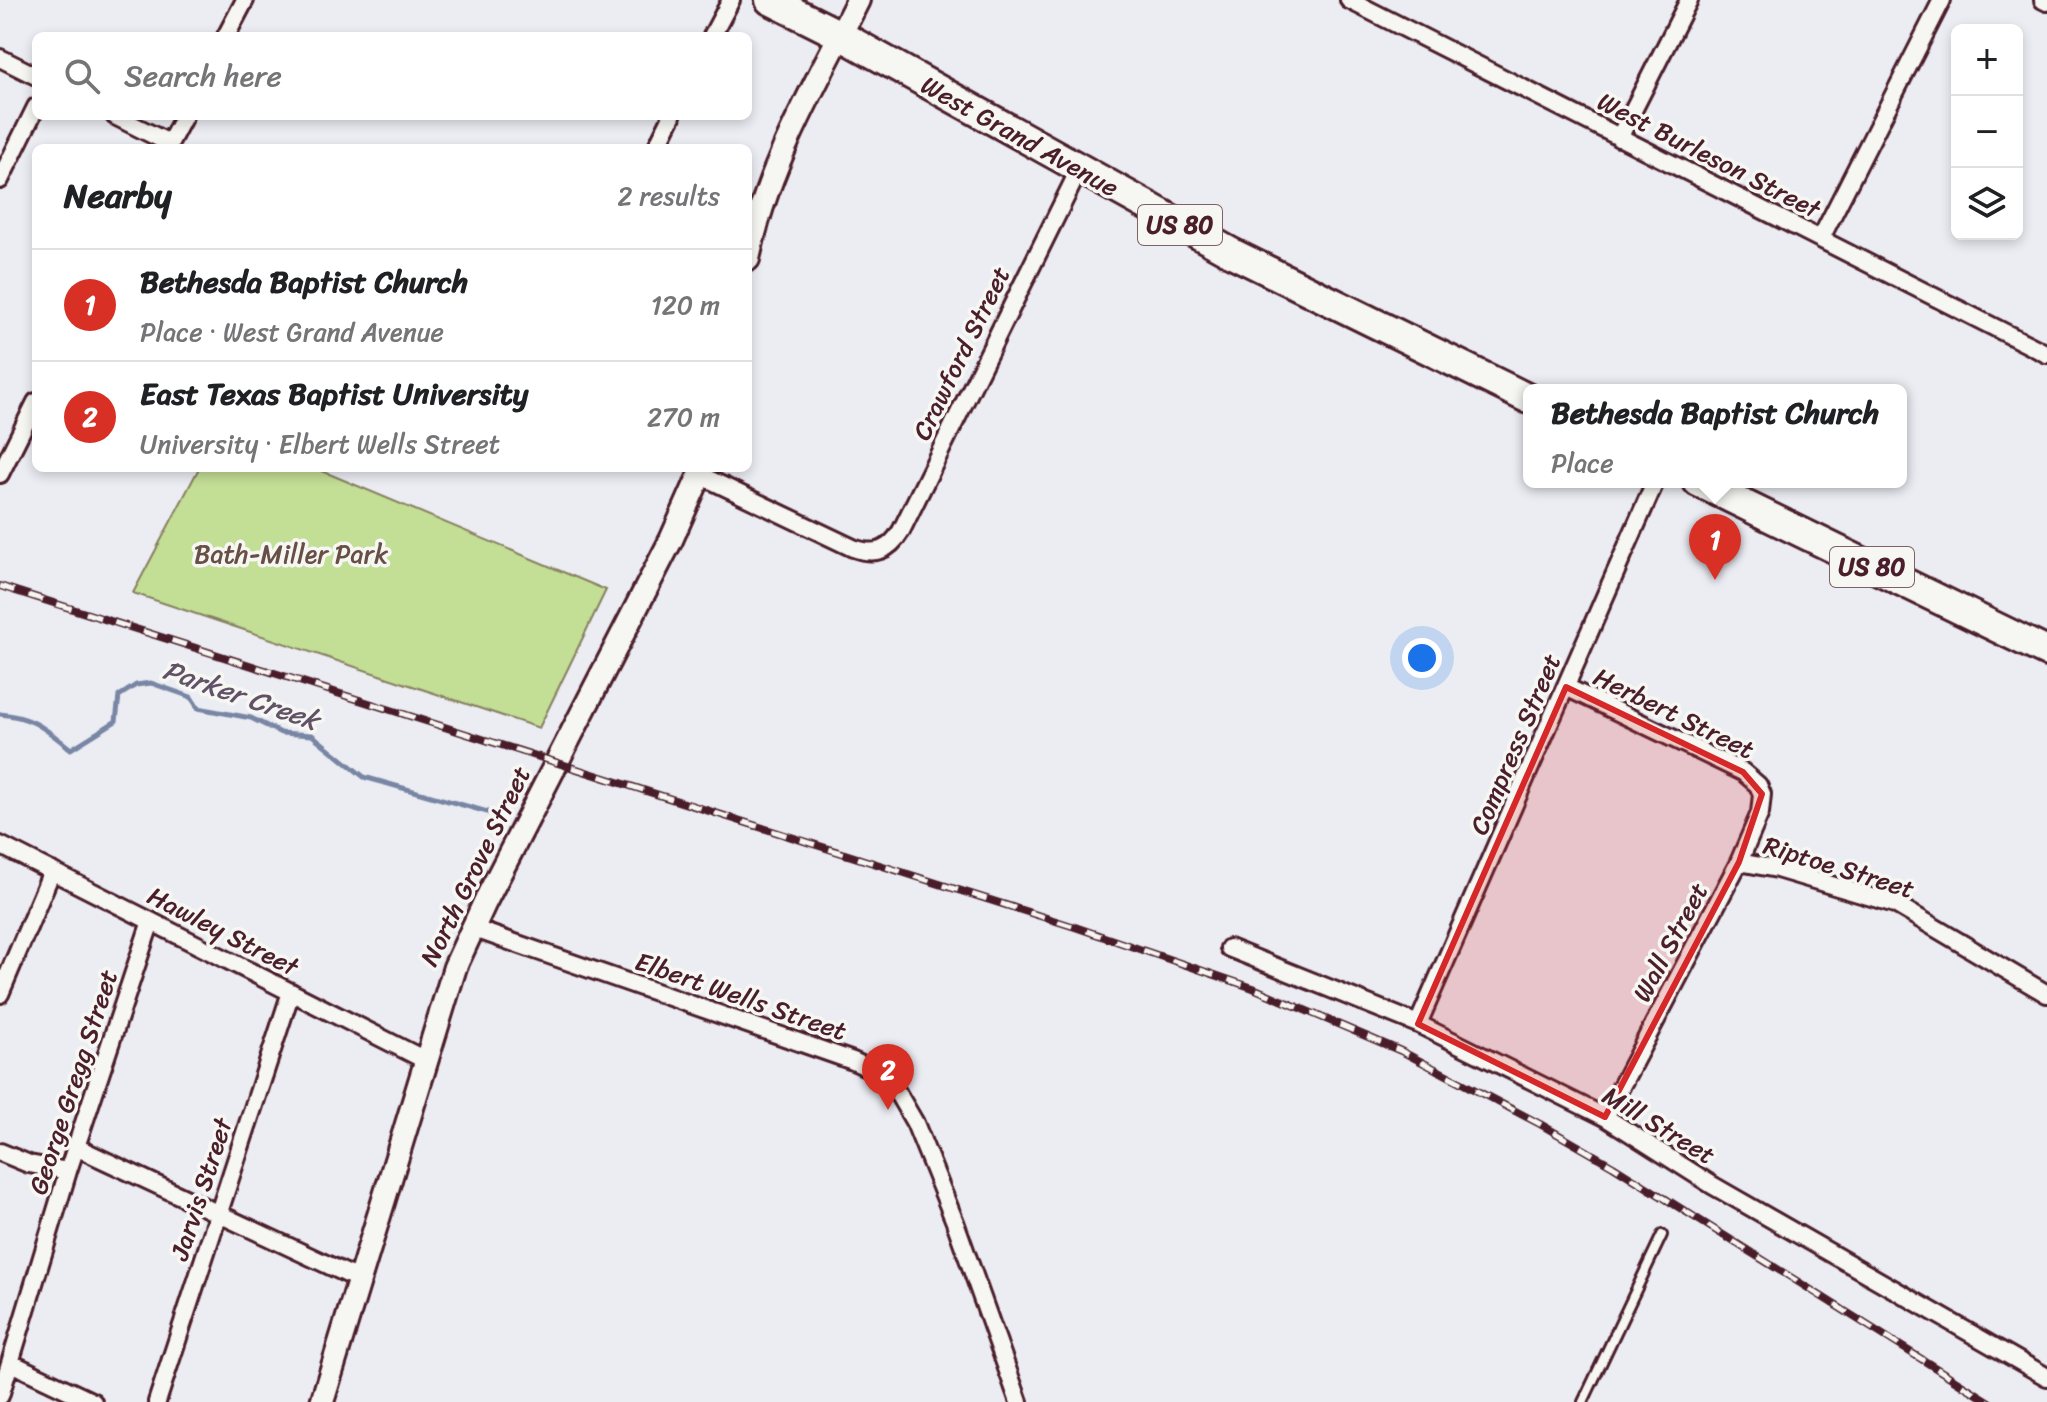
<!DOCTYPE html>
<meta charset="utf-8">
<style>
:root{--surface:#fff;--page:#f6f6f6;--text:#202124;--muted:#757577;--line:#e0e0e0;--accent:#d93025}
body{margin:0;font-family:Sriracha,sans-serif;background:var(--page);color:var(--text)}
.controls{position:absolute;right:24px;top:24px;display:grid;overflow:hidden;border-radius:12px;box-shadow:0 4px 12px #0003}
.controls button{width:72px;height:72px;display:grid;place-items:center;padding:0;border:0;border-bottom:2px solid var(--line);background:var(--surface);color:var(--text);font:40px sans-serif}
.you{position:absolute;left:1422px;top:658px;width:28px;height:28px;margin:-20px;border:6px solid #fff;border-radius:50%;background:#1a73e8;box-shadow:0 0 0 12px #1a73e833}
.badge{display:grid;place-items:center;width:52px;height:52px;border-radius:50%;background:var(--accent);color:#fff;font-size:26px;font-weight:700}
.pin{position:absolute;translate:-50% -66px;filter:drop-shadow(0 2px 4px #0008)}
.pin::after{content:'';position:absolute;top:42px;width:28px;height:24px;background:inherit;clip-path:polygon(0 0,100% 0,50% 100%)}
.popup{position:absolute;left:1523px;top:384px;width:384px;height:104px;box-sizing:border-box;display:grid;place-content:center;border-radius:12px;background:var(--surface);filter:drop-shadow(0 2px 6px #0005);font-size:26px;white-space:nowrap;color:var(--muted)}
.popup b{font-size:30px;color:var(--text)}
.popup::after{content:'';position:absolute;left:50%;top:100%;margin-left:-16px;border:16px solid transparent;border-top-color:var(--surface)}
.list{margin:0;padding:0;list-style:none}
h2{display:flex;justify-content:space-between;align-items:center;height:104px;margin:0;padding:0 32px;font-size:34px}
h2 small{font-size:26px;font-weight:400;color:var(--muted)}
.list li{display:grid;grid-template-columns:52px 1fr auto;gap:24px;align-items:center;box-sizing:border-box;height:112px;padding:0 32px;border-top:2px solid var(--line)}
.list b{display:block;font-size:30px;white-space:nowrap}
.list p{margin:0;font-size:26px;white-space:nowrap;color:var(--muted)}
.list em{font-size:26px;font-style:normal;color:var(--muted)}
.icon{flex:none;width:44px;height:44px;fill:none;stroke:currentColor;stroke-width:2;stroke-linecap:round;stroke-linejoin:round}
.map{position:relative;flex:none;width:2047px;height:1402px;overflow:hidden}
.search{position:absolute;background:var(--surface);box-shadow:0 4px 12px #0003;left:32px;top:32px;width:720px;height:88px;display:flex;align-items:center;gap:20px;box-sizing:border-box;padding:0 28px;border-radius:12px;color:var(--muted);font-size:30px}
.panel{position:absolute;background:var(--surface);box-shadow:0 4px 12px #0003;left:32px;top:144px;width:720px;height:328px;border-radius:12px}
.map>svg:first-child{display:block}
</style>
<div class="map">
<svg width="2047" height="1402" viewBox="0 0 2047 1402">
<rect width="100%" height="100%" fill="#ecedf3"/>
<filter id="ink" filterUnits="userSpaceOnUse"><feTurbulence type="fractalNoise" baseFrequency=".0125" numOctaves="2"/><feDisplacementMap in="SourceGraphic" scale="16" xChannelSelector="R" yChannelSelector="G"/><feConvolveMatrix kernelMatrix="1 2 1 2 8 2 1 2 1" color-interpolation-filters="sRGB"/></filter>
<g filter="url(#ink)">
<path fill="#c3de95" stroke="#867e60" stroke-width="2" d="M199,468H315L606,590L539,728L133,593Z"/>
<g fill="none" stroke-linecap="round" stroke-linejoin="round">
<path stroke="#7886a4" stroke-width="5" d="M0,714C34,717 45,729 71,749L116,721L119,696L136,685L151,683L191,697L198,708L251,718L281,733L312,735L364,777L498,815"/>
<g stroke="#4a1f2b" stroke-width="14">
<path id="lane" d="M1583,1402L1662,1235"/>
</g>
<g stroke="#4a1f2b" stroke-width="22">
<path id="street" d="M1349,0L2047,354
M2043,0L2047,2
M226,36L245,0
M712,36L731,0
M0,58L36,76
M115,116L169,143
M1619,138L1689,0
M167,148L184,116
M656,148L672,116
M0,180L36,107
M1821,238L1942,0
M0,474L36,402
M700,475L853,548C875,556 889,551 901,531L1080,168
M1566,687L1743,772L1758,785L1762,794L1760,813L1739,862L1605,1117
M0,845L425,1060
M1739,862L1777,869L1895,904L2047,994
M472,928L853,1061L875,1071L894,1087L915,1123L955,1222L1019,1402
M1229,948L1418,1024L1605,1117L1712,1185L2047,1377
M0,994L52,871
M1418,1024L1655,482
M76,1147L358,1279
M0,1152L29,1164L68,1171
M11,1363L93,1402
M0,1396L68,1171L151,921
M157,1402L291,992"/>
</g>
<g stroke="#4a1f2b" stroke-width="28">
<path id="secondary" d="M748,259C767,166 816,84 858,0
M322,1402L455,967L485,902L671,540L703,468"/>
</g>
<g stroke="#4a1f2b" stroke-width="34">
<path id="highway" d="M770,0L840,35L1232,253L1529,399
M1698,482L2047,652"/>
</g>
<use href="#lane" stroke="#f6f6f2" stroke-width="8"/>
<use href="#street" stroke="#f6f6f2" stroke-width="16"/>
<use href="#secondary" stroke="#f6f6f2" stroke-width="22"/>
<use href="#highway" stroke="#f6f6f2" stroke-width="28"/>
<g stroke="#4a1f2b" stroke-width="8">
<path id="rail" d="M0,586L1075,927L1253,988L1401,1051L1540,1124L1613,1166L1990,1402"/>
</g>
<use href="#rail" stroke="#f6f6f2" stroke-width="5" stroke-dasharray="15" stroke-linecap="butt"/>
</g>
</g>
<path fill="#d62828" fill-opacity="0.2" stroke="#d62828" stroke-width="6" stroke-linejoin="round" d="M1566,687L1743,772L1762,794L1739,862L1605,1117L1418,1024Z"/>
<g text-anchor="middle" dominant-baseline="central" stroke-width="7" stroke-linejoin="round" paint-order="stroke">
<g fill="#f6f6f2" stroke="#7e6067" stroke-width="2">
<rect x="1138" y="205" width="84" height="40" rx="6"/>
<rect x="1830" y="547" width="84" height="40" rx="6"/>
</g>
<g font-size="24" font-weight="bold" fill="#4a1f2b">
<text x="1180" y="225">US 80</text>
<text x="1872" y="567">US 80</text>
</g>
<g font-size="26" fill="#4a1f2b" stroke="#f6f6f2">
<text transform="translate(1020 136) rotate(29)">West Grand Avenue</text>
<text transform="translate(1709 155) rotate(27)">West Burleson Street</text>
<text transform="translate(961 353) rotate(-64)">Crawford Street</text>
<text transform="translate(1674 713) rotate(26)">Herbert Street</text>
<text transform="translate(1515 744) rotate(-67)">Compress Street</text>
<text transform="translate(475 866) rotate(-64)">North Grove Street</text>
<text transform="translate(1839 867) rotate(17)">Riptoe Street</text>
<text transform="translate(223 931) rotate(27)">Hawley Street</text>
<text transform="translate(1670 942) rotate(-62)">Wall Street</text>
<text transform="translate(741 996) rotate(19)">Elbert Wells Street</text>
<text transform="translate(73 1082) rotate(-72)">George Gregg Street</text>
<text transform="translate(1659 1125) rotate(31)">Mill Street</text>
<text transform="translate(201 1189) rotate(-72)">Jarvis Street</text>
</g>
<g font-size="26" fill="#684f46" stroke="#f6f6f2">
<text x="291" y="554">Bath-Miller Park</text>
</g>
<g font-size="28" font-style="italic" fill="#615267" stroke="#f6f6f2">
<text transform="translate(241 695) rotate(19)">Parker Creek</text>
</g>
</g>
</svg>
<div class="controls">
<button>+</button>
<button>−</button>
<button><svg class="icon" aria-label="layers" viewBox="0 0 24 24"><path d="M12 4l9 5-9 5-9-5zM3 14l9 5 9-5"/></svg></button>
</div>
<div class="you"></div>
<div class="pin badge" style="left:1715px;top:580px">1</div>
<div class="popup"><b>Bethesda Baptist Church</b>Place</div>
<div class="pin badge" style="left:888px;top:1110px">2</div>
<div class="search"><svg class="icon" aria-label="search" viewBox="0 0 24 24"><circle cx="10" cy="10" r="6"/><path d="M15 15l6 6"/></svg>Search here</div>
<section class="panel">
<h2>Nearby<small>2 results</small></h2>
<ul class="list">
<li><span class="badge">1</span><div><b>Bethesda Baptist Church</b><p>Place · West Grand Avenue</p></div><em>120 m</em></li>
<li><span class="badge">2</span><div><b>East Texas Baptist University</b><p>University · Elbert Wells Street</p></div><em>270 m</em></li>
</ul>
</section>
</div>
